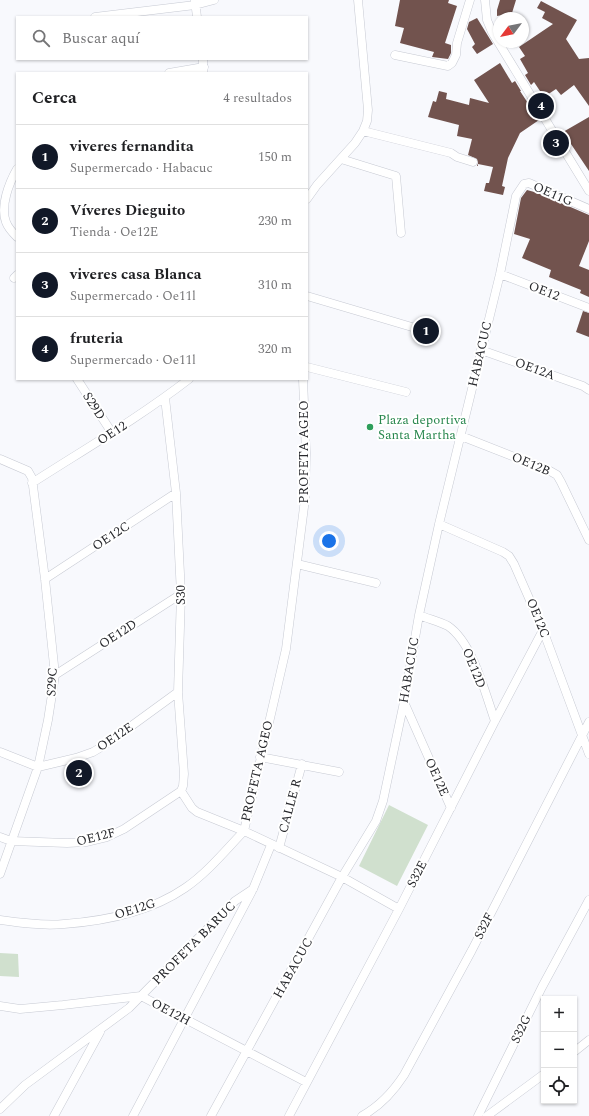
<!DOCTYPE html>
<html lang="es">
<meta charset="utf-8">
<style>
:root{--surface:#fff;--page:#f6f6f6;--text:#202124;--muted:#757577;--line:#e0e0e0;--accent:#111827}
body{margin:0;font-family:Spectral,serif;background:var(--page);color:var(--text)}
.controls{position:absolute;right:12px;bottom:12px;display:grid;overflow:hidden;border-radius:0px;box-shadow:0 1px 3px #0004}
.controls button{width:36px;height:36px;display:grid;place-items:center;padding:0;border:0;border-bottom:1px solid var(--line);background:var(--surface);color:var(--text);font:20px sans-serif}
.compass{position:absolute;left:493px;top:12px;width:36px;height:36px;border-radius:50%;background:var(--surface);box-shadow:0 1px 3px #0004;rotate:238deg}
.you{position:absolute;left:329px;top:541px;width:14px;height:14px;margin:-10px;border:3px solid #fff;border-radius:50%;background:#1a73e8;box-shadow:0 0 0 6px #1a73e833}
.badge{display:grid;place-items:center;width:26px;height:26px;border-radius:50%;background:var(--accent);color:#fff;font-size:13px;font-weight:700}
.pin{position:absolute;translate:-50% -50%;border:2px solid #fff;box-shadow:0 1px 4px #0006}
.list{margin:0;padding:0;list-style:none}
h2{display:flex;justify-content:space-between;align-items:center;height:52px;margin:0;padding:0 16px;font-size:17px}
h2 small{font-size:13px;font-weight:400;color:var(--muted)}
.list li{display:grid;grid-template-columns:26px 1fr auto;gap:12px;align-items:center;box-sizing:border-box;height:64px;padding:0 16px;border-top:1px solid var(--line)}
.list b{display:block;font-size:15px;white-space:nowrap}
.list p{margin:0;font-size:13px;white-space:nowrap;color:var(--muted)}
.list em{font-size:13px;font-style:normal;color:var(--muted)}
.icon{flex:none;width:22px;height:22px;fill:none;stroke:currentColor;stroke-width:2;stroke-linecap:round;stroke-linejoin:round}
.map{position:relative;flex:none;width:589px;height:1116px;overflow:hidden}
.search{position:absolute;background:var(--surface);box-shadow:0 1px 3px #0004;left:16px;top:16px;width:292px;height:44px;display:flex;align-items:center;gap:10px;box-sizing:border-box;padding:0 14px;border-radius:0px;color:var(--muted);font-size:15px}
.panel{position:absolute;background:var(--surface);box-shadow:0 1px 3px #0004;left:16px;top:72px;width:292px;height:308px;border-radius:0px}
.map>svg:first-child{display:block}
</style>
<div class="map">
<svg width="589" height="1116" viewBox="0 0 589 1116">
<rect width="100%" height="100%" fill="#f8f9fd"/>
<path fill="#d0e0ce" d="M389,805L428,825L397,886L359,866Z
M0,953L18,954L19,977L0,976Z"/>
<path fill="#72534e" d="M400,0H449L448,3L457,6L445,43L451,45V53L448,59L432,57L434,52L400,43L404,28L395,26Z
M500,0H516L512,13L497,16V10Z
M541,1L577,20L566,39L579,59L589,58V106L574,85L561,95L556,89L544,97L534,82L531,85L525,75L528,73L520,59L525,56L519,47L553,24L542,18L545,12L537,8Z
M477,18L493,44L477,54L472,47L475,44L467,29L469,22Z
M500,63L512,83L515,81L521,91H520L539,120L520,133L508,158L502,186L505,187L503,195L484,191L486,183H489L493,167L478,164V166H477L478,163L477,159L468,155L472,139L457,136L459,125L428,117L433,101L436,102L439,91L447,93L446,99L469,105L470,98L489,103L474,80Z
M589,117V171L563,132Z
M527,190L538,193L589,215V241L579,266L589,270V297L580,293L581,290L549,277L551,270L522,258L530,239L514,234L521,198Z
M583,311L589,313V337L576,332Z
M83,762L89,780L72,784L70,767Z"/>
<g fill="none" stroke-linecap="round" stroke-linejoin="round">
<g stroke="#c7cad3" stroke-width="9">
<path id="minor" d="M485,0L487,20L492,32L589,191
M195,1L197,17
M95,17L195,5L214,0
M395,55L448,66L452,63L456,55L457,43L470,0
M203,59V73
M169,73L204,67
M363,131L451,153L457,157L473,162
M341,159L396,176L401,233
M17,169C9,183 0,206 6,222C8,228 13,233 17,237
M307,199L317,185L355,143L363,131L367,121L368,110L358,0
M500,274L589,308
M14,278L17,275
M307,296L422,330
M481,350L583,386L589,390
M307,367L406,392
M77,379L112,433
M461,436L550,471L557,475L561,482L589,540
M0,459L28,471L32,478L45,579L55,675L48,720L38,767L0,874
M32,483C85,449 140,417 189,379
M439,524L503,552L509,556L514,564L543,630L589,754
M297,564L376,583
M45,579L176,493
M419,615C428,619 439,621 448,626C473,643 485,693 495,721
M55,675L181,594
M404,702L451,808
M0,752L38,767L76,758L93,752L108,743L178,692
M260,757L339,772
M181,791L192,808L197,812L244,831L342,877L399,909
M244,831L286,649L305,499L306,453L303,379
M0,837L11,841L67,843L86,842L107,837L124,829L181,791L183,786L184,774L178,692L181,594L176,493L165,398
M279,848L302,764
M0,920C21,923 43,926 64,924C105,921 150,912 185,888C207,873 225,851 244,831
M0,1006L20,1009L63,1005L141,996L306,1082
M574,1052L589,1040
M0,1109L25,1085L129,1008L235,901L253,889
M54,1116L100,1032
M133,1116L253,889L271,845
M211,1116L342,877L376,821L383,801L404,702L419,615L439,524L500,274L516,196L524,184L529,183L589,209
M289,1116L399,909L495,721L543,630
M362,1116C380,1106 393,1092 404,1075L472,950L589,722
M478,1116L542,987L589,900
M487,1116L544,1074"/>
</g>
<use href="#minor" stroke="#fff" stroke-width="8"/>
</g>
<circle fill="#2e9e5b" stroke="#fff" stroke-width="1.5" cx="370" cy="427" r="4"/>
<g text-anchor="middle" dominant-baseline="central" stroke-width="4" stroke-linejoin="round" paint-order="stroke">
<g font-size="13" fill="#28292d" stroke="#fff">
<text transform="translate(553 194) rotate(23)">OE11G</text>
<text transform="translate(544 291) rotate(21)">OE12</text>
<text transform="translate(480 354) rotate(-77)">HABACUC</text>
<text transform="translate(535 369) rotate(20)">OE12A</text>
<text transform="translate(94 406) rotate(57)">S29D</text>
<text transform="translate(112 433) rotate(-33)">OE12</text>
<text transform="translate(304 452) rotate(-90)">PROFETA AGEO</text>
<text transform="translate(531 464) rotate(23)">OE12B</text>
<text transform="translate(111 536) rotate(-33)">OE12C</text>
<text transform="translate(181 595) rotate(-90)">S30</text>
<text transform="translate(538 618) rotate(68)">OE12C</text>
<text transform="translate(118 634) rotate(-33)">OE12D</text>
<text transform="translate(474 668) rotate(68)">OE12D</text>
<text transform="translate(409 670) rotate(-80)">HABACUC</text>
<text transform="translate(52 682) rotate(-87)">S29C</text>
<text transform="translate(115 737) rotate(-34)">OE12E</text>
<text transform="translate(257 771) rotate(-77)">PROFETA AGEO</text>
<text transform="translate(437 777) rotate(66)">OE12E</text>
<text transform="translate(290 806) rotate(-75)">CALLE R</text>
<text transform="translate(96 837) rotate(-14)">OE12F</text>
<text transform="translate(417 874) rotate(-63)">S32E</text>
<text transform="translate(135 909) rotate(-17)">OE12G</text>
<text transform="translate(484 926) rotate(-63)">S32F</text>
<text transform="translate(194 943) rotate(-45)">PROFETA BARUC</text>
<text transform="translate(293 968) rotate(-61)">HABACUC</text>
<text transform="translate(171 1012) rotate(28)">OE12H</text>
<text transform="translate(521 1029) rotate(-64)">S32G</text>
</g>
<g font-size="13" fill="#27864d" stroke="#fff" text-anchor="start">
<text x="378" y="420">Plaza deportiva<tspan x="378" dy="15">Santa Martha</tspan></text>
</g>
</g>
</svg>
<div class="controls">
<button>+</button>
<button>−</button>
<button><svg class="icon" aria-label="locate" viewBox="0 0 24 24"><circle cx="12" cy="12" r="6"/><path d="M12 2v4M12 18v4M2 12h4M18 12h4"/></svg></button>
</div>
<svg class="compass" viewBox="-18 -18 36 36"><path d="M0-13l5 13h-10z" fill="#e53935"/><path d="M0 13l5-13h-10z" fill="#757577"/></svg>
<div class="you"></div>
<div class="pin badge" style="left:426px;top:331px">1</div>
<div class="pin badge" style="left:79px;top:773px">2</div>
<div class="pin badge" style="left:556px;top:143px">3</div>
<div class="pin badge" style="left:541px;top:106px">4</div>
<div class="search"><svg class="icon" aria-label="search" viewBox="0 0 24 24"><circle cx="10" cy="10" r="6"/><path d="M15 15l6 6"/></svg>Buscar aquí</div>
<section class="panel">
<h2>Cerca<small>4 resultados</small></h2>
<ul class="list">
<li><span class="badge">1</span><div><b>viveres fernandita</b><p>Supermercado · Habacuc</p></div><em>150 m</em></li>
<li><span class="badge">2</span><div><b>Víveres Dieguito</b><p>Tienda · Oe12E</p></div><em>230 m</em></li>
<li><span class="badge">3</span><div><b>viveres casa Blanca</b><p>Supermercado · Oe11l</p></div><em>310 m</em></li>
<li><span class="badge">4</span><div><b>fruteria</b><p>Supermercado · Oe11l</p></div><em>320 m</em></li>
</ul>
</section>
</div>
